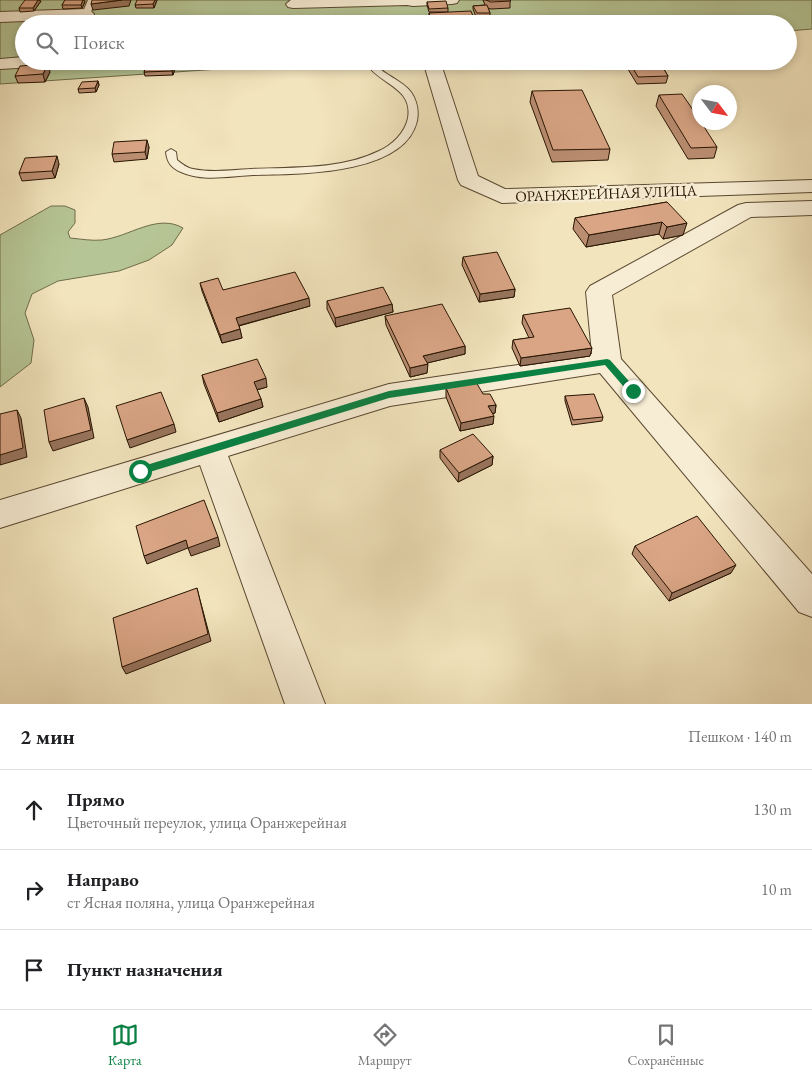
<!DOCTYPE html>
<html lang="ru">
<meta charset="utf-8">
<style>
:root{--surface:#fff;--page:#f2f2f2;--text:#202124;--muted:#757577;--line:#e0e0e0;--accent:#0b8043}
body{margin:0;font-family:"EB Garamond",serif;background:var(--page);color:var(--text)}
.compass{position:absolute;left:692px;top:85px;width:45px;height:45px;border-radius:50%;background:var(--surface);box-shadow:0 2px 8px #0003;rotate:122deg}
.stop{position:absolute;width:15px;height:15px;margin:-11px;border:4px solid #0b8043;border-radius:50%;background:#fff}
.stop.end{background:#0b8043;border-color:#fff;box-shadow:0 1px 5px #0008}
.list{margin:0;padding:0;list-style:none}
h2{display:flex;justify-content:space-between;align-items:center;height:65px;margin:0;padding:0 20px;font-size:21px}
h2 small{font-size:16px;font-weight:400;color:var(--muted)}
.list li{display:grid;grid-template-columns:32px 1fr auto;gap:15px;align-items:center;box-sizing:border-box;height:80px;padding:0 20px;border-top:1px solid var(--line)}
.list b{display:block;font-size:19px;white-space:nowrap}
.list p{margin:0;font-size:16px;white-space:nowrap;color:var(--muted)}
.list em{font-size:16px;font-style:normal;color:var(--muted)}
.icon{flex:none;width:28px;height:28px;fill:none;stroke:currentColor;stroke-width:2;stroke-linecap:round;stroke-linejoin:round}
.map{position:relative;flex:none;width:812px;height:704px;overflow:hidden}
.search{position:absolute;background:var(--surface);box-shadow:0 2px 8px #0003;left:15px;right:15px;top:15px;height:55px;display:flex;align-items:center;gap:12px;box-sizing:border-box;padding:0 18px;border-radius:28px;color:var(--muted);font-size:19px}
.sheet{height:305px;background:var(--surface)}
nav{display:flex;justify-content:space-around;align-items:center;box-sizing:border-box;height:70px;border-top:1px solid var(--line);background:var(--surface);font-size:14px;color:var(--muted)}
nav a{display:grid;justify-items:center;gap:2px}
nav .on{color:var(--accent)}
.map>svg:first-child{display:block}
</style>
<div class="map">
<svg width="812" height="704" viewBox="0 0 812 704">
<rect width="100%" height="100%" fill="#f2e4bd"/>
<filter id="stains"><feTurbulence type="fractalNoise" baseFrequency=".004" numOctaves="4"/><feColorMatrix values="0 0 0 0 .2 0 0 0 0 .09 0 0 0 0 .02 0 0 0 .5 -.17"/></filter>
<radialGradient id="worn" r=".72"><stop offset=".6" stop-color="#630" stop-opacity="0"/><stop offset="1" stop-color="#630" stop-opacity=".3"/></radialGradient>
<path fill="#b6c595" stroke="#6f6c4b" d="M0,0H812V29L788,31V24H24V61H336L0,84Z
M51,206H65L75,210V223L68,232L70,238C81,239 92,241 102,240C129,237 157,213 183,228L172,245L149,260L119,271L58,281L32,294L25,313L34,340L31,363L0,387V235Z"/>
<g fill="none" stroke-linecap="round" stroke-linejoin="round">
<g stroke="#5a4830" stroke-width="2">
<path id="service" d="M88,0H96L90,14L86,16L82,14Z
M370,61H378L377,66L380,69C390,77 403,82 411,92C417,101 419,110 417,121C404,176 296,174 253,175C230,176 203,182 181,172C171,168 167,162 166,152L171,149L176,152L177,160C182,164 187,168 193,169C212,173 232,170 251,169C293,167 340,170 379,151C392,145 405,133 408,118C413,89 383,85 369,67Z"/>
</g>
<g stroke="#5a4830" stroke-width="2">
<path id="minor" d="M291,0H459L457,3L452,4L413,6L407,5L293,8L288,7L286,4Z
M86,9L91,11L94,14L89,24H73L76,19L0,22V12Z
M24,57V61H59L57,65L51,66L0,69V59Z
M423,61H440L478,176L505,189L812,180V192L502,203L461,185L458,180Z
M812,201V215L751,217L612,295L621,359L812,574V617L799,612L600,373L390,406L228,456L325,704H285L200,465L0,528V500L389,384L592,354L586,292L590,286L738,205L746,203Z"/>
</g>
<use href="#service" fill="#f7edd4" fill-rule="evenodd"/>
<use href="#minor" fill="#f7edd4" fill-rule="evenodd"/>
</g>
<path fill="#bb8e72" stroke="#281401" d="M65,0H84L85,2L82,8L63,9L62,5Z
M157,0L154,8H136L135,5Z
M483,0H510V8L491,9L488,8L490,13V16L476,17L473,9V6L485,5Z
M41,1L34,11L20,12L19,8Z
M427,2L448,8V12H429L427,5Z
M429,13L475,21V24H430L429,19Z
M623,61H659L668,76L666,83L637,84Z
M175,68L173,75L145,76L144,72Z
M50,72L45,82L18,83L15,76Z
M98,81L99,85L96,92L79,93L78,89Z
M532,91L610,149L608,160L552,162L530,102Z
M659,95L717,147L714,158L688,159L656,106Z
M149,147L147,159L114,162L112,154Z
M59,164L55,178L22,181L19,173Z
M667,202L683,235L663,239L659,234L586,247L573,229L575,218Z
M463,257L515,289L514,297L479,302L462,265Z
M200,283L223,290L310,306L239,326L242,338L222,343L202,291Z
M327,301L392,304L393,312L336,327L327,309Z
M523,315L590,356L520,366L512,348L513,340L529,338L522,323Z
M385,316L465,346V354L427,363V373L410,377L386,325Z
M202,375L267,387L257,390L261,399L263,407L219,422L204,384Z
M446,388L483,394L496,405L495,413L492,414L493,424L460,431L446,397Z
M565,396L603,417L602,421L572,425L565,401Z
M440,450L493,456L492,465L458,482L440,458Z
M635,546L731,573L669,601L632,554Z"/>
<path fill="#98745d" stroke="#281401" d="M38,0L41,1L34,11L33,8Z
M83,0H84L85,2L82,8L81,5Z
M122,0H131L129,6L93,10L91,4Z
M155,0H157L154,8L153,4Z
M48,64L50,72L45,82L43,74Z
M174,65L175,68L173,75L172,71Z
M98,81L99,85L96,92L95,88Z
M147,140L149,147L147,159L145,152Z
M57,156L59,164L55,178L52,171Z
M662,222L659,234L586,247L589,235Z
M687,223L683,235L663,239L667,227Z
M515,289L514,297L479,302L480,294Z
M309,298L310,306L237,326L236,318Z
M392,304L393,312L336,327L335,318Z
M240,329L242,338L222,343L220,335Z
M465,346V354L423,364V356Z
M592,348L590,356L520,366L521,358Z
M428,364L427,373L410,377V368Z
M266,378L267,387L256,390L254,382Z
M84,398L88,407L94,438L53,451L49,442Z
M261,399L263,407L219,422L217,413Z
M496,405L495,413L487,415L488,406Z
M17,410L21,418L27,457L0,465V455Z
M494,416L493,424L460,431L461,423Z
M174,424L176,432L130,448L127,440Z
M493,456L492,465L458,482L459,473Z
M218,537L220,546L191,556L188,548L147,564L144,556L186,540Z
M736,565L731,573L669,601L672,593Z
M197,588L199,596L211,641L126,674L122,667Z"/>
<path fill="#d9a585" stroke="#281401" d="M25,0H38L33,8H19Z
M65,0H83L81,5H62Z
M92,0H122L91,4Z
M137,0H155L153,4L135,5Z
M486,0H510L511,1L491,2Z
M446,1L448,8L429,9L427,2Z
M487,5L490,13H477L473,6Z
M471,11L475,21L432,23L429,13Z
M376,18H403L404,24H376Z
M629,61H659L668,76L638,77Z
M48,64L43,74L15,76L20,66Z
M174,65L172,71L144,72L146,66Z
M98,81L95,88L78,89L82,82Z
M582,90L610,149L553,150L532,91Z
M682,94L700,120V122H701L717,147L691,148L659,95Z
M147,140L145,152L112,154L114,142Z
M57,156L52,171L19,173L25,158Z
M667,202L687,223L667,227L662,222L589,235L575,218Z
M497,252L515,289L480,294L463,257Z
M295,272L309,298L236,318L240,329L220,335L200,283L218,278L223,290Z
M383,287L392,304L335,318L327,301Z
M442,304L465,346L423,356L428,364L410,368L385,316Z
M570,308L592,348L521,358L513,340L534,337L523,315Z
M257,359L266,378L254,382L261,399L217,413L202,375Z
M476,382L483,394H490L496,405L488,406L494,416L461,423L446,388Z
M161,392L174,424L127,440L116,406Z
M594,394L603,417L573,420L565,396Z
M84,398L91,430L49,442L44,410Z
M17,410L23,448L0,455V414Z
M473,434L493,456L459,473L440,450Z
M204,500L218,537L188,548L186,540L144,556L136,526Z
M697,516L736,565L672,593L635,546Z
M197,588L208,634L122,667L113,618Z"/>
<path fill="#0b8043" d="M607,359L610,360L636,389V394H630L605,365L389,398L140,475L136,471L140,467L389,391Z"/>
<g text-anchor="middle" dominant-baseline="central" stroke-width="5" stroke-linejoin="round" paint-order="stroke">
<g font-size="15" fill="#281401" stroke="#f7edd4">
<text transform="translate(606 193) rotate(-2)">ОРАНЖЕРЕЙНАЯ УЛИЦА</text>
</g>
</g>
<rect width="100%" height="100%" filter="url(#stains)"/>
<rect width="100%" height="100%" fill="url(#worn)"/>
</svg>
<svg class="compass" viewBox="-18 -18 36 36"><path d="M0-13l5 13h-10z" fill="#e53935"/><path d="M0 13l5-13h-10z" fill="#757577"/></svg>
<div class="stop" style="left:140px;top:471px"></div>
<div class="stop end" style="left:633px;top:391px"></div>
<div class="search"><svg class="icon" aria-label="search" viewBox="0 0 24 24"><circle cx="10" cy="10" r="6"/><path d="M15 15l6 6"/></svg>Поиск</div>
</div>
<section class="sheet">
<h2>2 мин<small>Пешком · 140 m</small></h2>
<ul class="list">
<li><svg class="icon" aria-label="ahead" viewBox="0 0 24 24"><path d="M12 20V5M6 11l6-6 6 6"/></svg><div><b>Прямо</b><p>Цветочный переулок, улица Оранжерейная</p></div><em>130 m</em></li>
<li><svg class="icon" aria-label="right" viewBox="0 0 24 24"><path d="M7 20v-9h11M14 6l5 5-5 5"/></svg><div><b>Направо</b><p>ст Ясная поляна, улица Оранжерейная</p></div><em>10 m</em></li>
<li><svg class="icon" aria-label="arrive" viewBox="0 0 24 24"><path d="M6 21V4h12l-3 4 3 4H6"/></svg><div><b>Пункт назначения</b></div></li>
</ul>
</section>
<nav>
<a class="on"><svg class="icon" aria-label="map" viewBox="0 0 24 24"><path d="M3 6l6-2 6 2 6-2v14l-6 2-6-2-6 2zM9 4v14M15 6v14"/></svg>Карта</a>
<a><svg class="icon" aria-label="directions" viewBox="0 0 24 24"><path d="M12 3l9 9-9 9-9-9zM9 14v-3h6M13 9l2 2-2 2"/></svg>Маршрут</a>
<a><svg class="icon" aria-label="saved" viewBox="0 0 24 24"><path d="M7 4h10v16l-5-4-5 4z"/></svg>Сохранённые</a>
</nav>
